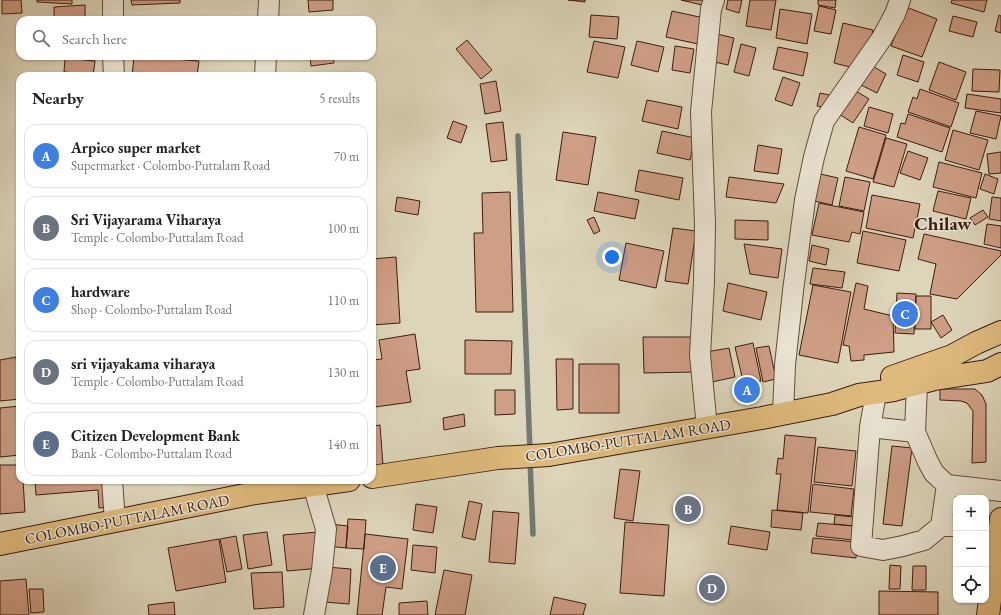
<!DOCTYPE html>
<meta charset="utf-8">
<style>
:root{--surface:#fff;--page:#f6f6f6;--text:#222;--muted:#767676;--line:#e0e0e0;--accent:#8f2418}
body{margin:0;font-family:"EB Garamond",serif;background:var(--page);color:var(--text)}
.controls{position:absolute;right:12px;bottom:12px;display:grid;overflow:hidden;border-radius:8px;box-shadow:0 1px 3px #0004}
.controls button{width:36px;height:36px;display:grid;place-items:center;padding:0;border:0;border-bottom:1px solid var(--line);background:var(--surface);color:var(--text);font:20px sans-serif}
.you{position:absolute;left:612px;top:257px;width:14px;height:14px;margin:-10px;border:3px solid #fff;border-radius:50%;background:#1a73e8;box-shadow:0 0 0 6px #1a73e833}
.badge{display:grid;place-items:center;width:26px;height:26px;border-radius:50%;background:var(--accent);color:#fff;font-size:13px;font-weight:700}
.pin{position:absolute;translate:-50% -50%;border:2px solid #fff;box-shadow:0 1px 4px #0006}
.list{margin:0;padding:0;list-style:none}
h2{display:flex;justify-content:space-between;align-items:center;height:52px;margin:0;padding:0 16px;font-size:17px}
h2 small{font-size:13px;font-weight:400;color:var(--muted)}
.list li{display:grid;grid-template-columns:26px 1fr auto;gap:12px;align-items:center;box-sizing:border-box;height:64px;margin:0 8px 8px;padding:0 8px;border:1px solid var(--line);border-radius:12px}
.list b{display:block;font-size:15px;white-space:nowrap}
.list p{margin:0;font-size:13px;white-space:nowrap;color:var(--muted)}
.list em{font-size:13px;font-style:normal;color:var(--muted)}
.icon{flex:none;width:22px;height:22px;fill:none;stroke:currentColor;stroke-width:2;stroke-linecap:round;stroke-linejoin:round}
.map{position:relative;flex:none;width:1001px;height:615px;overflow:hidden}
.search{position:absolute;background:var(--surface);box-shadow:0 1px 3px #0004;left:16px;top:16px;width:360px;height:44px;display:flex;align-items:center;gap:10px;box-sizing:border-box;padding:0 14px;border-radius:12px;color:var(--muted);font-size:15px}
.panel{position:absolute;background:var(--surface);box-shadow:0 1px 3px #0004;left:16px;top:72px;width:360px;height:412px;border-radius:12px}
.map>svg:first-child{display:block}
</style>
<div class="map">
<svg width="1001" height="615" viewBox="0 0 1001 615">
<rect width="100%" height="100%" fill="#ddd5ba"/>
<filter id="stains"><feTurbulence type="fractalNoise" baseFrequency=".005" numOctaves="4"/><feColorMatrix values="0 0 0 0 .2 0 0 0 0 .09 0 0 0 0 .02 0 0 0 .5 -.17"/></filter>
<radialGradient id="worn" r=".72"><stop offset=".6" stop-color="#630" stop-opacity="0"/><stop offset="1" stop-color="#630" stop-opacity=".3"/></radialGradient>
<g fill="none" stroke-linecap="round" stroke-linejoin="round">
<path stroke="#737976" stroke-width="5.5" d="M518,136L530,452
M530,460L533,534"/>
</g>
<path fill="#ce9e85" stroke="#3d1d10" d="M2,0H21L22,13L2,14Z
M37,0H72V4L37,2Z
M131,0H180V3L132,5Z
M308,0H333V10L309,12Z
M568,0H585V2Z
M681,0H704L702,5Z
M728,0H742L739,13L726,9Z
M750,0H776L771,30L746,26Z
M818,0H836L835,8L818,5Z
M952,0H987L984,12L951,3Z
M85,5V20H54V7Z
M819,6L836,10L831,34L814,31Z
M906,7L937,19L922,57L891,46Z
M780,9L812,14L807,44L776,38Z
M672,11L704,18L698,44L666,37Z
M591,15L619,17L617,39L589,37Z
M999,15L1001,16V33L995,31Z
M953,16L977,22L973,37L949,31Z
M142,18L171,20H141Z
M843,23L873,30L868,52L858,69L834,63Z
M717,34L734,38L728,65L710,61Z
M467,40L492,70L481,79L456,49Z
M594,41L625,47L618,78L587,72Z
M637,41L664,47L658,72L631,65Z
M741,44L756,48L749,76L734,72Z
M675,46L694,49L690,73L672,70Z
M778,47L808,53L803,76L773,69Z
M903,55L924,62L918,82L897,75Z
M48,56H76V58Z
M134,56L199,61L197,76H132Z
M310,56H333L334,63L311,66Z
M65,58L95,61L93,76H73L74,73L64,72Z
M939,62L966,72L956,100L929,90Z
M869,64L886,74L877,93L859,84Z
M973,69L1000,70L999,92L972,91Z
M783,77L800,83L792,106L775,100Z
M496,81L501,111L485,114L480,84Z
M851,88L869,99L853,123L836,112Z
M920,89L959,103L951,127L908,112L913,97L917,99Z
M820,93L834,96L831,109L817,106Z
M967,94L1001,99V113L965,108Z
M647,100L682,107L678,129L642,121Z
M869,107L893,114L888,133L864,126Z
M976,111L1001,116L996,139L970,133Z
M908,114L950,128L942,152L897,137L901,123L905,124Z
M453,121L467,126L461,143L447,138Z
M503,122L507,160L491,162L486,124Z
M859,127L886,135L873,179L846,171Z
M953,130L988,140L979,170L945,160Z
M662,131L695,138L690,160L657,153Z
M563,132L596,137L588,185L556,180Z
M886,138L907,144L894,187L873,182Z
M758,145L782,149L778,174L754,171Z
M908,151L928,158L920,180L900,173Z
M1001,152V173L989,174L987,154Z
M939,162L982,173L976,198L933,187Z
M639,170L683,178L679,200L635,191Z
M816,173L838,178L832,205L810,200Z
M985,174L998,179L994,194L980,189Z
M729,177L784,184L776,203L726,197Z
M845,177L870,182L864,211L839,206Z
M938,191L971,198L966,219L933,211Z
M510,192L513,312H476L474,233H483L482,193Z
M598,192L639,200L635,219L594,211Z
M872,195L920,204L913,238L866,228Z
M397,197L420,201L418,215L395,211Z
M992,197L1001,198V221L989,219Z
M819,203L864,212L860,234L852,232L849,242L812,235Z
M983,210L988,217L975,225L970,218Z
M594,217L600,231L594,234L587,220Z
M735,220L768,221V240L735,239Z
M987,224L1001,226V248L984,244Z
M673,228L696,231L688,284L665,281Z
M863,231L906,240L899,271L857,263Z
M924,234L1001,251V255L957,299L930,294L936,264L918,259Z
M626,243L664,251L656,288L619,280Z
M744,244L782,249L778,278L750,274Z
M812,245L829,249L826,265L809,261Z
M396,257L400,323L372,325V259Z
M813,268L845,272L842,288L810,284Z
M728,283L767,292L761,320L723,311Z
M856,283L868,286L864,309L893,316L894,352L864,355V360L851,361L849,346L843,345Z
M813,285L851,292L838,363L799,355Z
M897,293L916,294L914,334L895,333Z
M916,296H931V329H915Z
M943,315L952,330L941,338L931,322Z
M415,334L420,369L406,371L411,402L375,407L372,388V360L382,359L379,340Z
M643,337H694L695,372L644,373Z
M465,340L512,341L511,374H465Z
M753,343L761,381L744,385L735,347Z
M769,346L776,379L763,382L756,348Z
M729,348L735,377L712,382L706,352Z
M16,357L20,399L0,401V360Z
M556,359H573V409L557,410Z
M579,364H619V413H579Z
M940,389H975L982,395L986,404V462L972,463L973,411L967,403L961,401L940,400Z
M495,390H515V414L495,415Z
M20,406V455L0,457V408Z
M464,414L465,426L444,430L443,418Z
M380,425L383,466L372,467V426Z
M785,435L816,438L808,513L777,510L781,474H776L778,458L783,459Z
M892,446L912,448L902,526L883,524Z
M818,447L856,451L852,486L814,482Z
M0,465H20V480H23L25,512L0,514Z
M620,469L640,471L633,521L614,518Z
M35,480H110L112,507L99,508L98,490L36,495Z
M187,480H204L187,482Z
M813,484L854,489L851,516L810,512Z
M469,501L482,504L475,540L462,537Z
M416,504L437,507L433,533L413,530Z
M772,510L803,513L801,530L771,527Z
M493,511L519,513L515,564L489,562Z
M835,515L854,517L853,526L834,524Z
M348,519L366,520L364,549L346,548Z
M625,522L669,525L664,596L620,593Z
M818,523L855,526L853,540L816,536Z
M329,524L348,526L346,548L327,546Z
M731,526L770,532L767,550L728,544Z
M267,532L272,565L248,569L243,535Z
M318,532L321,568L287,571L283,535Z
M365,534L408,539L402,589L386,587L382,615H357Z
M236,536L242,569L227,572L220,539Z
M813,538L857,542L856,558L811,553Z
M219,539L226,582L176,591L168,548Z
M413,545L437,547L435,573L411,570Z
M890,565L901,566L900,589H889Z
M913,566H926V590H912Z
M326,567L351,569L349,604L324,602Z
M444,570L472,575L465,615H435Z
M282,572L284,607L254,609L251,573Z
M26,579L29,615H0V581Z
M29,589H43L44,612L31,613Z
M879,591L938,592V615H879Z
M554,597L586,604L583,615H550Z
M427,601L428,615H399V603Z
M174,602L175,615H149L148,605Z"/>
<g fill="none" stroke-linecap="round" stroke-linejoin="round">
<g stroke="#654b3a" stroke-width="22">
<path id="minor" d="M113,0V20
M268,20L269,0
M113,56L114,76
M265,76L266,56
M876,393L870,427L861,546L883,550L903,546L924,540L941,526H956
M783,414L785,365L793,291L805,200L814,157L824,121L882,38L895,14L900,0
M870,427L915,432L928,462L934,473L947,485L1001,491
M707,428L700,355L704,282L705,224L701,112L711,9L714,0
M915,432L917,384
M112,480L115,521
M313,485L326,529L322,570L314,615
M941,526L947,485"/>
</g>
<g stroke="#3d1d10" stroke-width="24">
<path id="major" d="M988,615L1001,519"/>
</g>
<g stroke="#3d1d10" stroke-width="24">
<path id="highway" d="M892,377L952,356L976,343L1001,332
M372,477L498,458L549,455L762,418L832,404L859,395L894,390L935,379L987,371L1001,364
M0,544L255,493L349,480"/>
</g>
<use href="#minor" stroke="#e9e4d2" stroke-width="20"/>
<use href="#major" stroke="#deba7d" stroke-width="22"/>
<use href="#highway" stroke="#deba7d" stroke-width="22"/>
</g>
<g text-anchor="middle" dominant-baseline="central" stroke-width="3" stroke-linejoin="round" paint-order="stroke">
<g font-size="15" fill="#3d1d10" stroke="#e9e4d2">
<text transform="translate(628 440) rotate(-9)">COLOMBO-PUTTALAM ROAD</text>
<text transform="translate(127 519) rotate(-11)">COLOMBO-PUTTALAM ROAD</text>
</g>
<g font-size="19" font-weight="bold" fill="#3d1d10" stroke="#e9e4d2">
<text x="943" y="223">Chilaw</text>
</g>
</g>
<rect width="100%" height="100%" filter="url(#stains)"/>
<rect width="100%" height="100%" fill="url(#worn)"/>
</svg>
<div class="controls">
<button>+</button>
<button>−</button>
<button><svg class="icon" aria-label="locate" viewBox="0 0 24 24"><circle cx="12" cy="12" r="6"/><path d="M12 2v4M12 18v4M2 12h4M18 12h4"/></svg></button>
</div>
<div class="you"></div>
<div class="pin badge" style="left:747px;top:390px;background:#3f7fe0">A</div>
<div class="pin badge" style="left:688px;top:509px;background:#6b7280">B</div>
<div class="pin badge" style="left:905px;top:314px;background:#3f7fe0">C</div>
<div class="pin badge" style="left:712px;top:588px;background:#6b7280">D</div>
<div class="pin badge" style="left:383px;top:568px;background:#5c6f8a">E</div>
<div class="search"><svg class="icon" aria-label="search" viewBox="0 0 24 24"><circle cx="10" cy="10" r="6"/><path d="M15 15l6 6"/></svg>Search here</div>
<section class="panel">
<h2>Nearby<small>5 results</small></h2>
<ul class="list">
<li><span class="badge" style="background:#3f7fe0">A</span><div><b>Arpico super market</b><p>Supermarket · Colombo-Puttalam Road</p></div><em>70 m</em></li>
<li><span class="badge" style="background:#6b7280">B</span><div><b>Sri Vijayarama Viharaya</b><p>Temple · Colombo-Puttalam Road</p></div><em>100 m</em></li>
<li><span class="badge" style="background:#3f7fe0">C</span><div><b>hardware</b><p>Shop · Colombo-Puttalam Road</p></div><em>110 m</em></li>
<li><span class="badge" style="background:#6b7280">D</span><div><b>sri vijayakama viharaya</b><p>Temple · Colombo-Puttalam Road</p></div><em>130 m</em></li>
<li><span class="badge" style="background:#5c6f8a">E</span><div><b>Citizen Development Bank</b><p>Bank · Colombo-Puttalam Road</p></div><em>140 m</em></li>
</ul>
</section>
</div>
